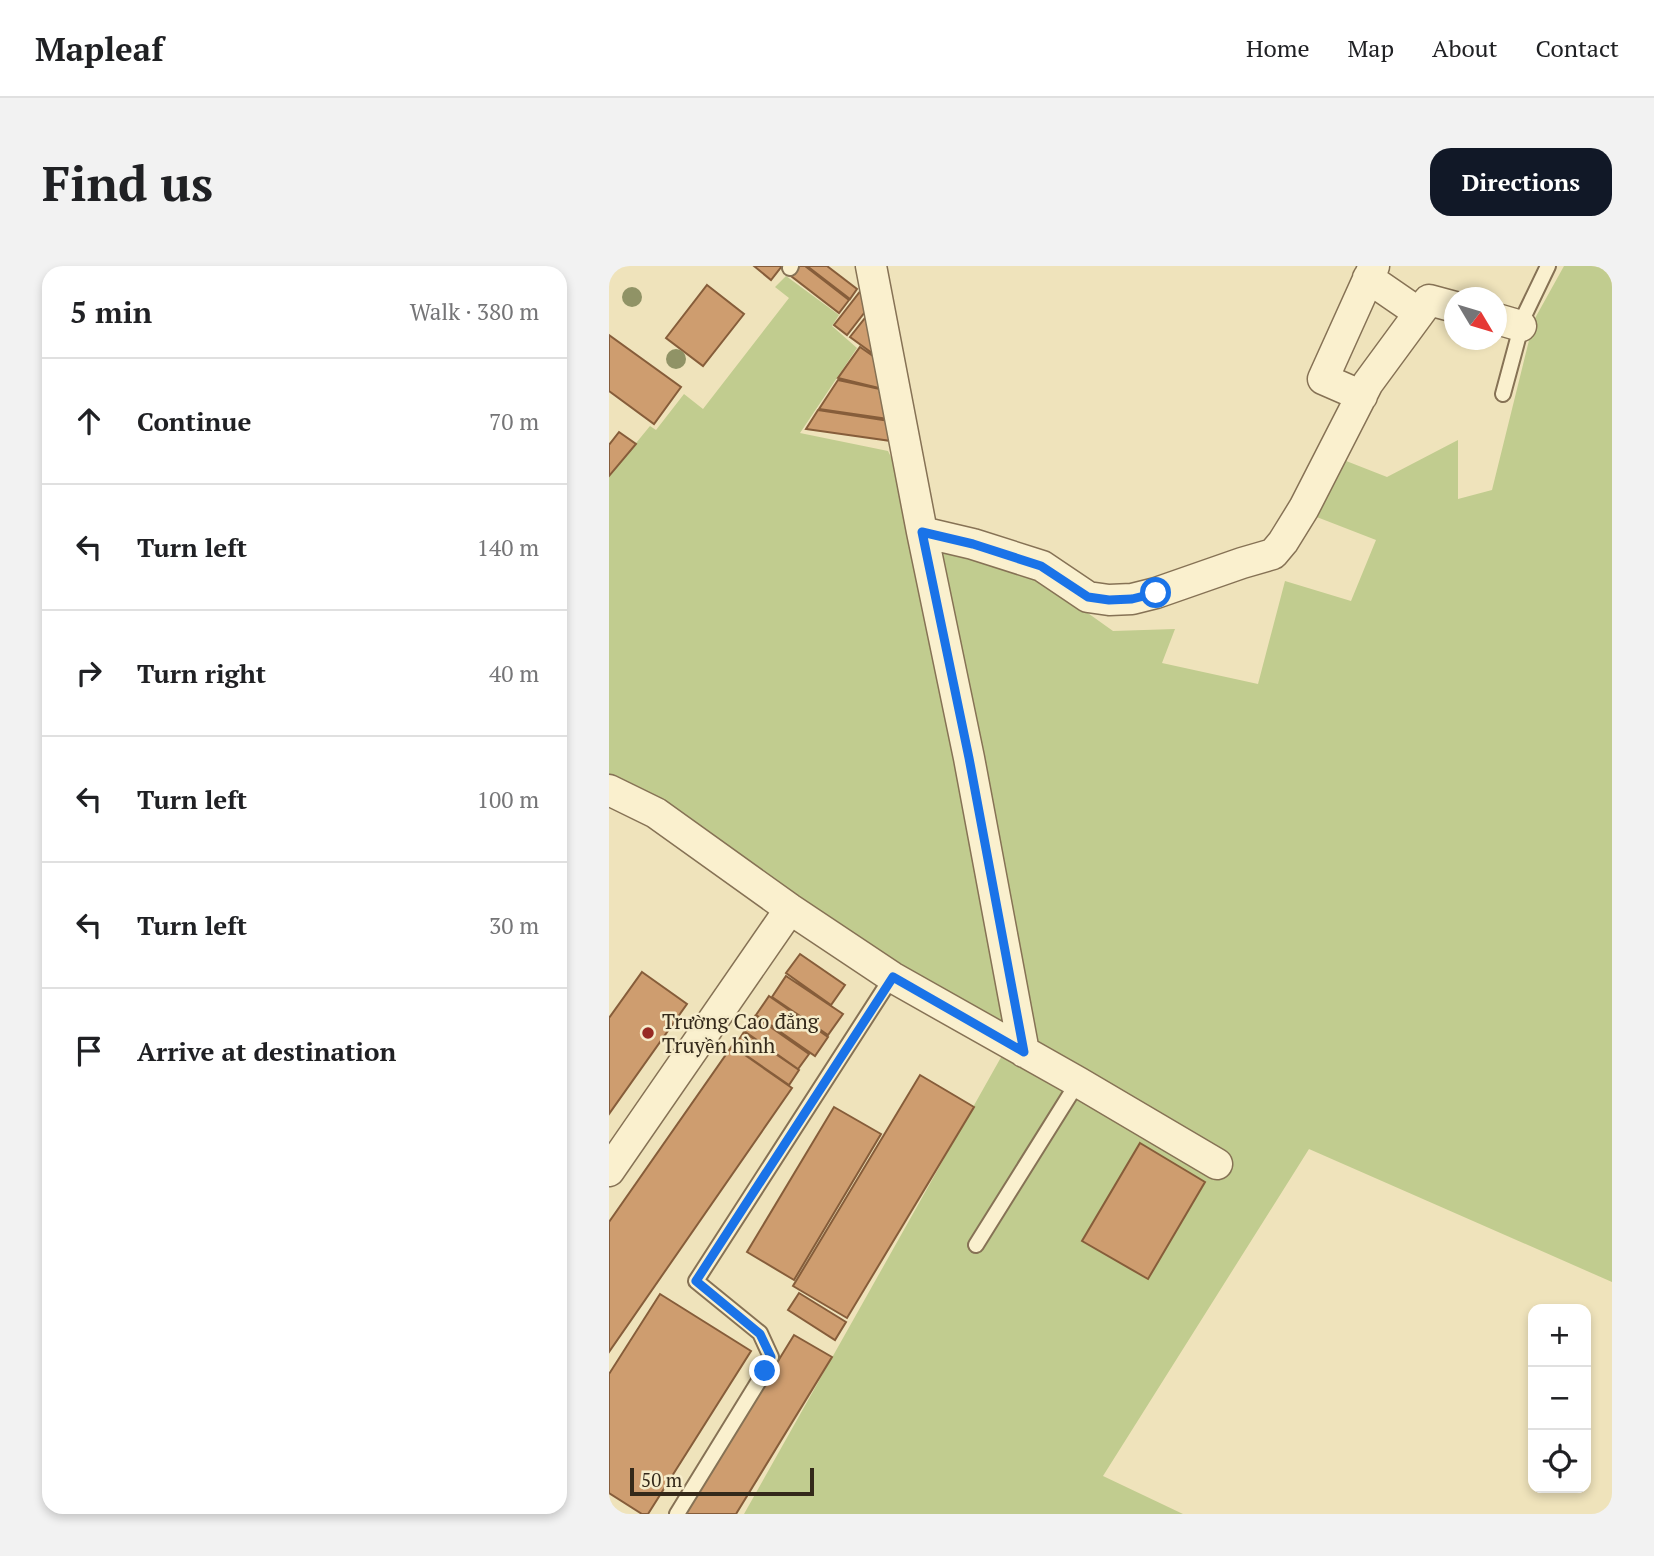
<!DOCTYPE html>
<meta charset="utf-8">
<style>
:root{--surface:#fff;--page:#f2f2f2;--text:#202124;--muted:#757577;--line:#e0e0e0;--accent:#111827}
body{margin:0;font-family:"PT Serif",serif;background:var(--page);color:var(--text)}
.controls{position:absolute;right:21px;bottom:21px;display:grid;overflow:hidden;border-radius:14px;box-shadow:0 4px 10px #0003}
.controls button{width:63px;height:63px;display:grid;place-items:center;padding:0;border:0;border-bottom:2px solid var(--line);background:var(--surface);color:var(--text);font:35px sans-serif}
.compass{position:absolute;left:835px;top:21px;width:63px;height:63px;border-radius:50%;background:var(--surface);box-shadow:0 4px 10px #0003;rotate:128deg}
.scale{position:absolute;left:21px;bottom:18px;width:184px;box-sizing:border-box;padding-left:7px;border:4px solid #34291a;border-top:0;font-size:19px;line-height:24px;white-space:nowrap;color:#34291a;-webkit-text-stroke:5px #f6ecca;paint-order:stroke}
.stop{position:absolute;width:21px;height:21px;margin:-16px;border:5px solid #1a73e8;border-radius:50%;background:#fff}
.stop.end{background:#1a73e8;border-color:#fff;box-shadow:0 2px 7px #0008}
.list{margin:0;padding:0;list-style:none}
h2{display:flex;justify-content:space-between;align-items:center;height:91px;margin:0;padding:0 28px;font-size:30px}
h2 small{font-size:23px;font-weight:400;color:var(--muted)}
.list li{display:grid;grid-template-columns:46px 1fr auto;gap:21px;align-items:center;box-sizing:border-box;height:126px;padding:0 28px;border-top:2px solid var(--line)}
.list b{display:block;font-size:26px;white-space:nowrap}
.list em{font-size:23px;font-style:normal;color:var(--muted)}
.icon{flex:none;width:38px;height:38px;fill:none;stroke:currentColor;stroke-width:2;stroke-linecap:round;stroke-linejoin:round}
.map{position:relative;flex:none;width:1003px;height:1248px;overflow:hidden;border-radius:21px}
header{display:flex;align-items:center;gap:42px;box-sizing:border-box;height:98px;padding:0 35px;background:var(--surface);border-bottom:2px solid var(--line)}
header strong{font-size:33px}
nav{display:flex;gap:38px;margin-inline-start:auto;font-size:24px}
.intro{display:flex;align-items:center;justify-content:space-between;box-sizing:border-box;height:168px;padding:0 42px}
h1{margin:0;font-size:49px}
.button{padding:18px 32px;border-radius:21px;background:var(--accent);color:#fff;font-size:24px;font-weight:700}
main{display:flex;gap:42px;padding:0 42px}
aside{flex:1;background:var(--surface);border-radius:21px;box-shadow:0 4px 10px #0003}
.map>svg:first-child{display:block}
</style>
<header>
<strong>Mapleaf</strong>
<nav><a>Home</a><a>Map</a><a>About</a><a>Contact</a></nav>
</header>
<div class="intro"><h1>Find us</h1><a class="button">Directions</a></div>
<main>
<aside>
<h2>5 min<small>Walk · 380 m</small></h2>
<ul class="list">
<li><svg class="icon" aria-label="ahead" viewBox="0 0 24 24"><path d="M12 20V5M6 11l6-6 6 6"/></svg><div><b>Continue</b></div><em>70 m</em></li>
<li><svg class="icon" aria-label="left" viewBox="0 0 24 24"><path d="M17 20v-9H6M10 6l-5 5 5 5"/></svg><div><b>Turn left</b></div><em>140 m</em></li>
<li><svg class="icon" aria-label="right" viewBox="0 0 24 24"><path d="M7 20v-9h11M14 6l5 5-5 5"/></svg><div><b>Turn right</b></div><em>40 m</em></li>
<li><svg class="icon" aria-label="left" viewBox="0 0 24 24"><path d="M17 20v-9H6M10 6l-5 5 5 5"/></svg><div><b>Turn left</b></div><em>100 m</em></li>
<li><svg class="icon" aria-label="left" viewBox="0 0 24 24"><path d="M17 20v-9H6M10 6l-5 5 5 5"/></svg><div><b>Turn left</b></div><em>30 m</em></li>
<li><svg class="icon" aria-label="arrive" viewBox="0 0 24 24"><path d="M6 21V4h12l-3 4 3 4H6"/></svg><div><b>Arrive at destination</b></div></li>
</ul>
</aside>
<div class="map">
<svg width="1003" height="1248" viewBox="0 0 1003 1248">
<rect width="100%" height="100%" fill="#efe3bb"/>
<path fill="#c1cc8f" d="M955,0H1003V1016L700,883L494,1210L574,1248H135L404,770L294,702L0,511V210L41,160L47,164L75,128L94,143L180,32L166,21L177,10L230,49L223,60L248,82L191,167L279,185L324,276L424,308L504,365L566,363L553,397L649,418L676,315L742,335L767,274L700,248L727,191L778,211L849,174V233L883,224L925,54Z"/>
<path fill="#ce9d6f" stroke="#865d3a" stroke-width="2" d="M145,0H173L162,14Z
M190,0H196L240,34L230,47L182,10Z
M198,0H218L248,23L241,33Z
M98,19L135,48L94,100L57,72Z
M253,23L266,33L238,69L225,59Z
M260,47L274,95L241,71Z
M0,69L72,121L45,158L0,125Z
M251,81L274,97L278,124L229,112Z
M229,114L280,125L286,154L210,143Z
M209,144L287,156L289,176L197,163Z
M10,166L27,178L0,210V179Z
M191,688L236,719L222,739L177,707Z
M33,706L78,738L0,848V752Z
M177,710L234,748L219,769L163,731Z
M160,730L219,771L206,790L147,749Z
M146,750L200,788L189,803L135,765Z
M135,766L190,804L180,819L125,781Z
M123,780L183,822L0,1086V956Z
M311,809L365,841L238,1052L184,1020Z
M225,841L272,868L185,1014L138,986Z
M531,877L596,916L539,1013L473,975Z
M190,1027L237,1056L226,1074L179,1044Z
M51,1028L142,1085L39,1248H33L0,1227V1108Z
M185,1069L223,1091L127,1248H75Z"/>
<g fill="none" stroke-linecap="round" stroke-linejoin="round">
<g stroke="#867255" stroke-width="18">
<path id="lane" d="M181,2L182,0
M894,128L915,50L939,0
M367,979L469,816
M68,1248L156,1105L162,1091L151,1067L87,1015L283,711"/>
</g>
<g stroke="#867255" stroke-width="33">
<path id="street" d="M262,0L313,266L360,492L415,786
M759,12L810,47
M888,53L912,60
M753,130L714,113L765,0
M313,266L364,278L433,300L479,331L500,334L523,333L547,327L633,297L664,288L674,276L695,242L759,117L820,34L846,41
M0,524L47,547L181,643L283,711L469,816L608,898
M0,905L181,643"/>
</g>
<use href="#lane" stroke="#faf0ce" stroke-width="14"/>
<use href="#street" stroke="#faf0ce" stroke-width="30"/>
</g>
<g fill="#909366">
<circle cx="23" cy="31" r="10"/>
<circle cx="67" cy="93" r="10"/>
</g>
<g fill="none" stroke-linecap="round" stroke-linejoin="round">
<path stroke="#1a73e8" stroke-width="9" d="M156,1105L162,1091L151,1068L87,1015L284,711L415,786L360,492L313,266L364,278L432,300L479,331L500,334L523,333L547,327"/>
</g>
<circle fill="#972a23" stroke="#f6ecca" stroke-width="2.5" cx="39" cy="767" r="7"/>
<g text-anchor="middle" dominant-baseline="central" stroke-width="5" stroke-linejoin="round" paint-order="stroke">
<g font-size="21" fill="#34291a" stroke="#f6ecca" text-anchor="start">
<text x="53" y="755">Trường Cao đẳng<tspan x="53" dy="24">Truyền hình</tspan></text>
</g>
</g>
</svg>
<div class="controls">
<button>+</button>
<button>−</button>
<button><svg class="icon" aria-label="locate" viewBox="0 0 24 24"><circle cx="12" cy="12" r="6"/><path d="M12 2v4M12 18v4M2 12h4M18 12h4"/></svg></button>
</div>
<svg class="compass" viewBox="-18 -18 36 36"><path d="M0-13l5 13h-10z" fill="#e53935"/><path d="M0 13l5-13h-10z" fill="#757577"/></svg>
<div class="scale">50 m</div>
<div class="stop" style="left:547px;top:327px"></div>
<div class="stop end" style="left:156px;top:1105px"></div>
</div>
</main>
